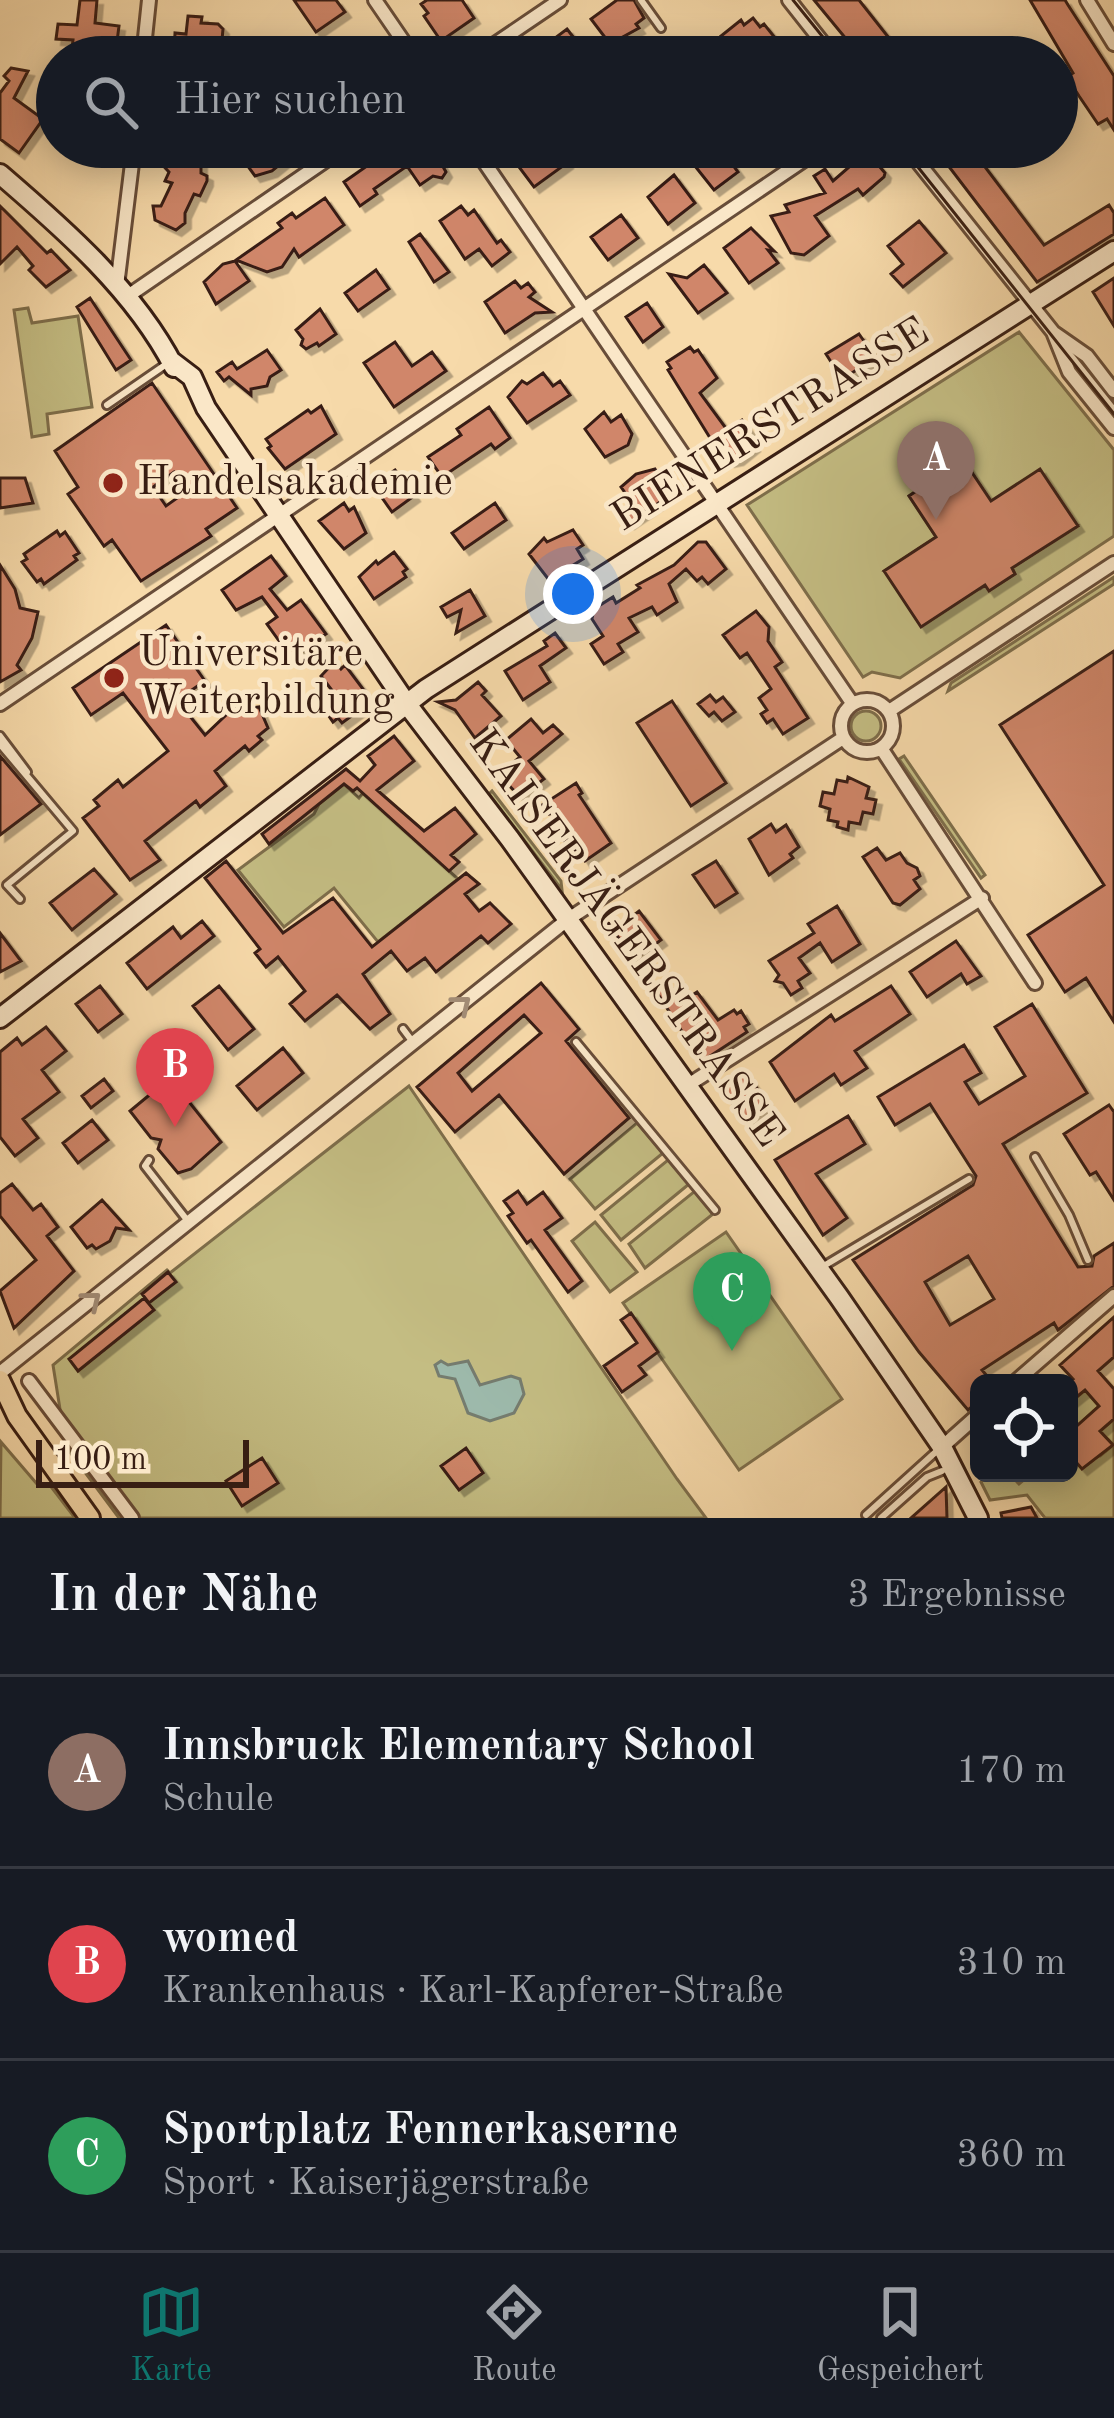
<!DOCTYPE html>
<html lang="de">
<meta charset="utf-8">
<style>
:root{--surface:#171b24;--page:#242831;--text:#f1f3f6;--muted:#9ea1a6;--line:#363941;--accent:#0f766e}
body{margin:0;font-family:"Old Standard TT",serif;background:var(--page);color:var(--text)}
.controls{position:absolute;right:36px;bottom:36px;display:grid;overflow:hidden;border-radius:18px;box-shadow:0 6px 30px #0003}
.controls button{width:108px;height:108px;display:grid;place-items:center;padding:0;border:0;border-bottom:3px solid var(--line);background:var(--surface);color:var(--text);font:60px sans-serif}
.scale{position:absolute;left:36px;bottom:30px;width:213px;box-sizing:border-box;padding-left:12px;border:6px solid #381e13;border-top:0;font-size:33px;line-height:42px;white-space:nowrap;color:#381e13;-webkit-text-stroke:9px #fae7c8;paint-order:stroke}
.you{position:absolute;left:573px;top:594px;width:42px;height:42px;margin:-30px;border:9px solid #fff;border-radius:50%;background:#1a73e8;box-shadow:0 0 0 18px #1a73e833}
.badge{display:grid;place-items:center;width:78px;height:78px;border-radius:50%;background:var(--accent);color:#fff;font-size:39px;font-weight:700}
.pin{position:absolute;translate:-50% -99px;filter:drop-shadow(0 3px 6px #0008)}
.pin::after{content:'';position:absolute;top:63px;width:42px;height:36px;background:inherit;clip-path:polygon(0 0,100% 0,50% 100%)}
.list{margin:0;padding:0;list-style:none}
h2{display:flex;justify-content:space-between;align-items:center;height:156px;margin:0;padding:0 48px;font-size:51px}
h2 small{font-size:39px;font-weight:400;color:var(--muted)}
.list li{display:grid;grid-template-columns:78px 1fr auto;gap:36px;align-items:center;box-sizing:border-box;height:192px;padding:0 48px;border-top:3px solid var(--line)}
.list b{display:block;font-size:45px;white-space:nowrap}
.list p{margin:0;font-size:39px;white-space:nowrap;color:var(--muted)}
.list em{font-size:39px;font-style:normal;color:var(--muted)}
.icon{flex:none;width:66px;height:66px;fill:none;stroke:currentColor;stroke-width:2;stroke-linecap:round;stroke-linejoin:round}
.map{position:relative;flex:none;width:1114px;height:1518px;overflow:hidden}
.search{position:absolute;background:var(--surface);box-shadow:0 6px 30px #0003;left:36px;right:36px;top:36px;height:132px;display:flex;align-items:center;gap:30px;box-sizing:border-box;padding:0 42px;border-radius:66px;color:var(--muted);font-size:45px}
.sheet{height:732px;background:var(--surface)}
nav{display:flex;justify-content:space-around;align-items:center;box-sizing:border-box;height:168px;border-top:3px solid var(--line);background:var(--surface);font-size:33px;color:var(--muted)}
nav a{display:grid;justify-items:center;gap:6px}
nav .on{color:var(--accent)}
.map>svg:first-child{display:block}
</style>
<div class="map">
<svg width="1114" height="1518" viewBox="0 0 1114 1518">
<defs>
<filter id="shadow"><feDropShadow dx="5.5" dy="5.5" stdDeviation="0" flood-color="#0004"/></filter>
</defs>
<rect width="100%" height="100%" fill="#f7daaa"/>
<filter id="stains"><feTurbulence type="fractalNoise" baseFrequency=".00167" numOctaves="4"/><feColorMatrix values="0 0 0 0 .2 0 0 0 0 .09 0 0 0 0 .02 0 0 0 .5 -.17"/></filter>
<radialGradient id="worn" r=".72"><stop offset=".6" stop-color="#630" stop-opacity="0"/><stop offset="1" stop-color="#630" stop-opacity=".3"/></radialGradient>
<path fill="#c4bd83" stroke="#7e6e4b" stroke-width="3" fill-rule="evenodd" d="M28,308L32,323L78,316L92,407L47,414L49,434L32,437L14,310Z
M1019,332L1114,450V536L900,678L872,672L863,677L747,505ZM963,460L991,501L1077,525L1012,568L1015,574L990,590L986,585L980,589L885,571L936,537L909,496Z
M1114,577V584L948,691L951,683Z
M851 726a15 15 0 1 1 30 0a15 15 0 1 1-30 0Z
M904,756L985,875L981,878L899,759Z
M344,784L359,798L363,793L458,879L378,942L334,888L284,927L238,870L314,814L319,804Z
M492,791L561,881L562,890L489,794Z
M409,1086L677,1479L706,1518H119L66,1447L53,1365L167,1270L170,1273Z
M637,1123L663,1153L595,1209L570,1179Z
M668,1160L689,1184L621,1240L601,1215Z
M695,1191L713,1214L645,1268L629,1244Z
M595,1222L637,1272L610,1292L572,1241Z
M726,1232L842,1399L739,1470L623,1303Z
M1085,1390L1099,1406L1074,1429L1069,1423V1404Z
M1114,1419V1518H1045L1027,1495L990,1500L981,1482L991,1473H1009L1019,1484L1032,1473H1069V1454L1100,1456L1112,1446L1100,1431Z
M1,1442L37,1484H49L75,1518H0Z"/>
<path fill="#9dbaac" stroke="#757c6f" stroke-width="3" d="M441,1361L448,1365L468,1361L480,1385L511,1376L520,1379L524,1394L514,1413L490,1421L468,1413L455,1379L439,1376L435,1365Z"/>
<path fill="#d0866b" stroke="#381e13" stroke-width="3" fill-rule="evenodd" filter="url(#shadow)" d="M80,0H97L95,23L119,26L115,57H71L73,40L56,39L58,24L77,25Z
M294,0H336L345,12L316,32Z
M427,0H462L474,18L441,41L424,16L428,13L421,4Z
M617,0H634L644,18L636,24L639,28L610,44L591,19Z
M814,0H859L904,57H861Z
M1030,0H1065L1068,5L1114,76V130L1107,119L1098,124L1079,96L1067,77L1073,73Z
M188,16L202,17L201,23L218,24L223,29L221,51L211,57H174L175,33L186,34Z
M753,18L760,27L764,24L780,44L764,57H737L721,36L741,20L744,25Z
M567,29L584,51L576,57H544L539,50Z
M11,68L28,71L14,98L43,119L19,153L0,139V93L9,81L4,76Z
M182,147H201V173L207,176V181L200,196L194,194L185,213V223L176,230L155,220L153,206H161L172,183L165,181L169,172L156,158L180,159Z
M234,147H282L289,157L272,171L255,176Z
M394,147H432L446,172L442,178L433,176L420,185L407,166L374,189L377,194L360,206L344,182Z
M533,147H555L567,163L534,187L516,163Z
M699,147H729L736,156L730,161L738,172L714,190L687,156Z
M934,147H970L1044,245L1109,205L1114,213V234L1037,282Z
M864,154H869L885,173L884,177L863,195L858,189L815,216L829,236L804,255L791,253L771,216L789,212L785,205L825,193L814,176L825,169L833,181Z
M674,175L695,203L668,224L648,197Z
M325,198L344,225L299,257L294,249L282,267L267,272L236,260L282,228L278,223L292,213L296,218Z
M0,206L47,253L51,250L70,270L46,287L29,270L33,266L17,247L0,264Z
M461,206L468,215L474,210L497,243L501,240L510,252L492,266L479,249L465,259L440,221Z
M621,215L638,238L608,260L591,237Z
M919,221L946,253L903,287L891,274L903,264L888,246Z
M751,228L774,251L768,250L778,263L749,283L724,248Z
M420,234L449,272L434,282L409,242Z
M235,261L249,281L216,304L204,282L223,264Z
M704,265L727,293L698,313L669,274L687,278Z
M376,270L389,289L358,311L345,293Z
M1114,278V326L1093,292Z
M515,281L521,288L528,283L535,292L529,297L552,312L535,313L505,333L485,302Z
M90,298L131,360L116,370L77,307Z
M647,303L663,327L643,342L626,317Z
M320,309L336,334L319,346L317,343L306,349L301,345L303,339L296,330Z
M859,334L876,358L842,379L826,354Z
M395,342L412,366L432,352L446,371L394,407L364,363Z
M690,347L694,352L698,350L717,378L700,393L725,427L729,429L742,420L750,431L745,434L754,446L738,459L729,461L720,454L668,370L671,368L667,362Z
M267,350L281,370L270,377L267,386L251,389V395L229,377L224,381L217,372L232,362L237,369Z
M543,373L553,386L560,381L570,395L527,423L508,397L522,381L527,384Z
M152,383L237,508L206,529L211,536L141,581L112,540L104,546L68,494L78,487L55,451ZM174,472L187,491L166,506L153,487Z
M321,406L336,434L285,469L268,448L271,446L266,439L308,410L311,413Z
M489,407L510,438L495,449L491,444L442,477L428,457L461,435L457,429Z
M604,412L611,422L621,415L632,434L628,445L605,457L585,429Z
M963,459L991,501L1040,469L1078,526L1012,568L1015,574L989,591L985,585L921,627L884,571L936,537L909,496Z
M655,469L672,494L629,523L622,512L633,504L621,487L636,474Z
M395,470L414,496L392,512L373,485Z
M0,478H25L33,503L0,508Z
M344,503L349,511L354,507L366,533L344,549L319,521Z
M495,503L506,520L464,549L452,533Z
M573,530L583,545L577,549L583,559L549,580L529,554L544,538L547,542Z
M57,531L60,536L65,532L79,553L74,556L77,560L44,584L41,579L37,582L22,562L27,559L24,554Z
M698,542H706L726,569L708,584L702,577L697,581L686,569L669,584L677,602L657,615L652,607L629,618L638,632L618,644L623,652L604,664L591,644L603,636L592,619L594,609L613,597L616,603L640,588L637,585L674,565Z
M394,552L407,569L403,572L406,577L374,599L359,577L376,561L378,564Z
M271,556L286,576L270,589L287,610L301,600L326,634L292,659L267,624L277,617L262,597L236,610L222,590Z
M0,565L15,589L20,608L38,612L32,638L17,665L21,670L0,682Z
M470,590L485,616L456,633L461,610L447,617L441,607Z
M756,611L769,627L768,641L782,662L775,667L808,718L783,734L773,719L767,723L761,714L767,710L759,698L771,689L747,653L740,658L723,635Z
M166,625L205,681L177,700L205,735L243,699L251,708L259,707L268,728L258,736L262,740L249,751L245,746L215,771L226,786L200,807L196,801L145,841L160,860L130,880L83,818L99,806L94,800L118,780L123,787L168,751L123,693L91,715L73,688Z
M555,633L566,648L540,666L550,682L523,700L505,671L547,646L544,641Z
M1114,651V1022L1086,978L1065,992L1028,935L1104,885L1000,725Z
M335,661L341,669L345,665L372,701L342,723L338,718L333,722L320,703L334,693L321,676Z
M478,682L486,691L482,695L501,716L475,738L455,710L438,702L456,700Z
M710,695L716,702L723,697L735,712L722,721L714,712L709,716L698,704Z
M672,701L726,783L691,806L637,723Z
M531,719L543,733L553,725L562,734L529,761L544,779L520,797L503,779L513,771L509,766L520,757L506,740Z
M394,736L414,761L377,790L424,831L455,808L476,834L451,855L459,862L449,871L357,788L353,791L344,784L269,844L262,834L346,769L360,781L375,765L368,756Z
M0,756L41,804L0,835Z
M848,777L869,787L866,798L876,800L873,814L863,812L860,824L849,822L848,830L837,827L838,822L828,820L830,809L820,806L823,792L834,794L837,780L847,782Z
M576,783L582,793L579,795L611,843L585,861L577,849L572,852L565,842L570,838L552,812L549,814L542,805Z
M771,824L776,832L786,825L799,847L790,854L793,858L769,875L749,839Z
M877,848L886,860L900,853L907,863L917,868L920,876L914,880L920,889L900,905L893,903L863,857Z
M226,861L283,933L333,898L372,947L466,873L479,884L465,894L479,911L490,903L511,924L488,943L481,936L436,972L425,958L407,971L391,951L363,974L390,1014L370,1029L337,995L305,1021L290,1004L305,991L278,957L266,967L255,953L260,949L205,878Z
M716,861L737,893L715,907L693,875Z
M94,869L116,894L72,930L50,903Z
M837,906L860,944L832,962L820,943L799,958L810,973L798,981L802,988L791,995L783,983L775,981L779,975L769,961L814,933L808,924Z
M639,911L661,940L635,959L607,923L620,926Z
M202,921L214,936L147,989L127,963L173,927L181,938Z
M0,933L21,961L0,972Z
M956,941L981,976L967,984L961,974L927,997L910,972Z
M541,983L579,1029L566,1041L629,1118L564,1174L499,1095L455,1132L417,1087ZM524,1015L541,1033L472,1091L458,1073Z
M668,984L680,1003L697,992L718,1020L734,1010L737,1014L741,1011L749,1024L744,1027L747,1032L704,1060L699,1058L656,991Z
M100,986L122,1014L98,1032L76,1004Z
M219,986L254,1029L228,1050L193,1006Z
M891,986L910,1014L855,1051L867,1068L841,1085L834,1074L795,1101L770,1062L831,1015L835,1021Z
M1032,1004L1087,1093L1003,1144L1078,1267L1092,1266L1094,1256L1114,1243V1286L1058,1330L1054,1323L982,1370L993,1383H979V1401L968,1410L919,1352L853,1260L973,1185L976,1176L930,1104L895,1125L878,1097L964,1045L981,1073L965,1082L979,1104L1025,1076L995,1027ZM968,1256L994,1299L950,1325L925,1282Z
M46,1027L66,1051L42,1070L59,1092L23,1119L38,1138L15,1156L0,1137V1052L17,1038L22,1045Z
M283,1048L303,1073L257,1110L237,1086Z
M744,1070L769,1105L745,1121L720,1086Z
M170,1078L221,1142L191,1169L178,1173L158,1149L161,1140L151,1138L130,1111Z
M104,1079L113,1091L91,1108L82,1096Z
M1109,1105L1114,1112V1200L1096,1172L1090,1175L1064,1134Z
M848,1116L865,1144L816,1174L847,1218L823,1235L775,1160Z
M92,1120L108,1140L78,1163L63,1143Z
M12,1184L33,1210L41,1204L58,1227L47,1236L74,1271L14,1328L0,1291L36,1260L0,1216V1193Z
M518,1191L527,1204L543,1192L562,1218L545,1230L582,1281L568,1292L531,1240L527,1243L508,1216L513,1213L504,1201Z
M102,1200L129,1230L116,1228L110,1241L96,1249L92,1245L87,1248L71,1227Z
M168,1272L176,1282L149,1303L142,1294Z
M144,1298L154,1310L78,1371L69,1359Z
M631,1313L658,1352L639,1366L646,1375L622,1392L604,1366L637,1343L621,1320Z
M1114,1317V1357L1098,1371L1114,1389V1419L1100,1431L1113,1445L1082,1469L1069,1454V1433L1099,1406L1085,1390L1069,1403V1382L1073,1379L1060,1365Z
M466,1448L483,1473L459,1490L441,1466Z
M262,1458L278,1483L242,1506L226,1481Z
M946,1487L947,1518H911Z
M1031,1507L1037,1518H1002L1001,1513Z"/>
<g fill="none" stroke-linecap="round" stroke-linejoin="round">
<g stroke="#684d39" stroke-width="12">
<path id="lane" d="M641,0L661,28
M1064,347L1114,410
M107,405L168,363
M0,736L27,772
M0,744L73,831L7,885L20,899
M403,1029L412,1041
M576,1042L715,1210
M1035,1157L1069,1215L1088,1260
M149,1160L145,1166L187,1220
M822,1267L969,1179
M866,1515L939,1449
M881,1518L927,1477L942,1471"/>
</g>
<g stroke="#684d39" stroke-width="18">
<path id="street" d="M375,0L414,57
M789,0L834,57
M1087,0L1114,44
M143,57L149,0
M476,57L560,0
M474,147L852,703
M906,147L1053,332L1069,372L1114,428
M117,286L134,147
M125,298L345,147
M1054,333L1087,356L1114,391
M841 726a26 26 0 1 1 52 0a26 26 0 1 1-52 0Z
M0,704L823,147
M889,711L1114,563
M881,748L1035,983
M688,1085L982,898
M0,1373L567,920L843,738
M29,1381L132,1518
M1014,1383L1114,1296
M942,1447L979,1414"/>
</g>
<g stroke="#381e13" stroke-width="24">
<path id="secondary" d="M0,174C64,229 135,291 174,367
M171,361L192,377L206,408L406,703L510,839L839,1297L942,1447L978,1518
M0,1018L426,689L1114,251"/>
</g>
<g stroke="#381e13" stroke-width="24">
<path id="primary" d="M0,1380L17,1416L90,1518"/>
</g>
<use href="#lane" stroke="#fae7c8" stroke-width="6"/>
<use href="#street" stroke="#fae7c8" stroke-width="12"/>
<use href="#secondary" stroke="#fae7c8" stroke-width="18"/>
<use href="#primary" stroke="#f7daaa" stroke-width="18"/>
<path stroke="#381e13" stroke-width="3" d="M793,0L839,57
M902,147L1114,414"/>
</g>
<defs><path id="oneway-chevron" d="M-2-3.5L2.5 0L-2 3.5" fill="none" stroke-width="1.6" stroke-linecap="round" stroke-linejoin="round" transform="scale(3)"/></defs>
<g stroke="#a38d77">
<use href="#oneway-chevron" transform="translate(462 1004) rotate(-39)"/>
<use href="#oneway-chevron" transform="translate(92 1300) rotate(-39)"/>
</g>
<g fill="#8f2418" stroke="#fae7c8" stroke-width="4.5">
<circle cx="113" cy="483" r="12"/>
<circle cx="114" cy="678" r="12"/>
</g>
<g text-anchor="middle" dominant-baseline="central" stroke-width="9" stroke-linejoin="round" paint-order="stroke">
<g font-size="42" fill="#381e13" stroke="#fae7c8">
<text transform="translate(771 426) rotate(-32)">BIENERSTRASSE</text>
<text transform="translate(625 939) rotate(54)">KAISERJÄGERSTRASSE</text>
</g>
<g font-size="42" fill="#381e13" stroke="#fae7c8" text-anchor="start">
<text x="137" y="483">Handelsakademie</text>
<text x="138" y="654">Universitäre<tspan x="138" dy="48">Weiterbildung</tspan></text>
</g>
</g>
<rect width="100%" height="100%" filter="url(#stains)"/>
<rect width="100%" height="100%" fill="url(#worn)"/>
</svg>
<div class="controls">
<button><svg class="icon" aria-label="locate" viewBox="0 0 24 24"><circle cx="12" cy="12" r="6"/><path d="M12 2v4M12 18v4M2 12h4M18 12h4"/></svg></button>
</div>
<div class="scale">100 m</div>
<div class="you"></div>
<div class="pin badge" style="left:936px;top:520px;background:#8d6e63">A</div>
<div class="pin badge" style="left:175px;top:1127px;background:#e0444e">B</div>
<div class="pin badge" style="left:732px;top:1351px;background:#2e9e5b">C</div>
<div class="search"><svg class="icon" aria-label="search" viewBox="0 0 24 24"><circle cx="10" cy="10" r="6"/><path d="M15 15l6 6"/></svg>Hier suchen</div>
</div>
<section class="sheet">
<h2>In der Nähe<small>3 Ergebnisse</small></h2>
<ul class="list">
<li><span class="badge" style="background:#8d6e63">A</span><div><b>Innsbruck Elementary School</b><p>Schule</p></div><em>170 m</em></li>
<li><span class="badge" style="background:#e0444e">B</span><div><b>womed</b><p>Krankenhaus · Karl-Kapferer-Straße</p></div><em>310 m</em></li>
<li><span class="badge" style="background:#2e9e5b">C</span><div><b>Sportplatz Fennerkaserne</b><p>Sport · Kaiserjägerstraße</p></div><em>360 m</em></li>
</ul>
</section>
<nav>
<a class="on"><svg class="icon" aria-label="map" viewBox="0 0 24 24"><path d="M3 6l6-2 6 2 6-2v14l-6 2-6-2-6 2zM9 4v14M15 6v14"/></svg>Karte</a>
<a><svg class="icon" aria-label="directions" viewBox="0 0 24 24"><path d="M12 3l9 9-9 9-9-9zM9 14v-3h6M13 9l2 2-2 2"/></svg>Route</a>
<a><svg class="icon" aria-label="saved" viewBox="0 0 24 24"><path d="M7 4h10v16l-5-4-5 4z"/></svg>Gespeichert</a>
</nav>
